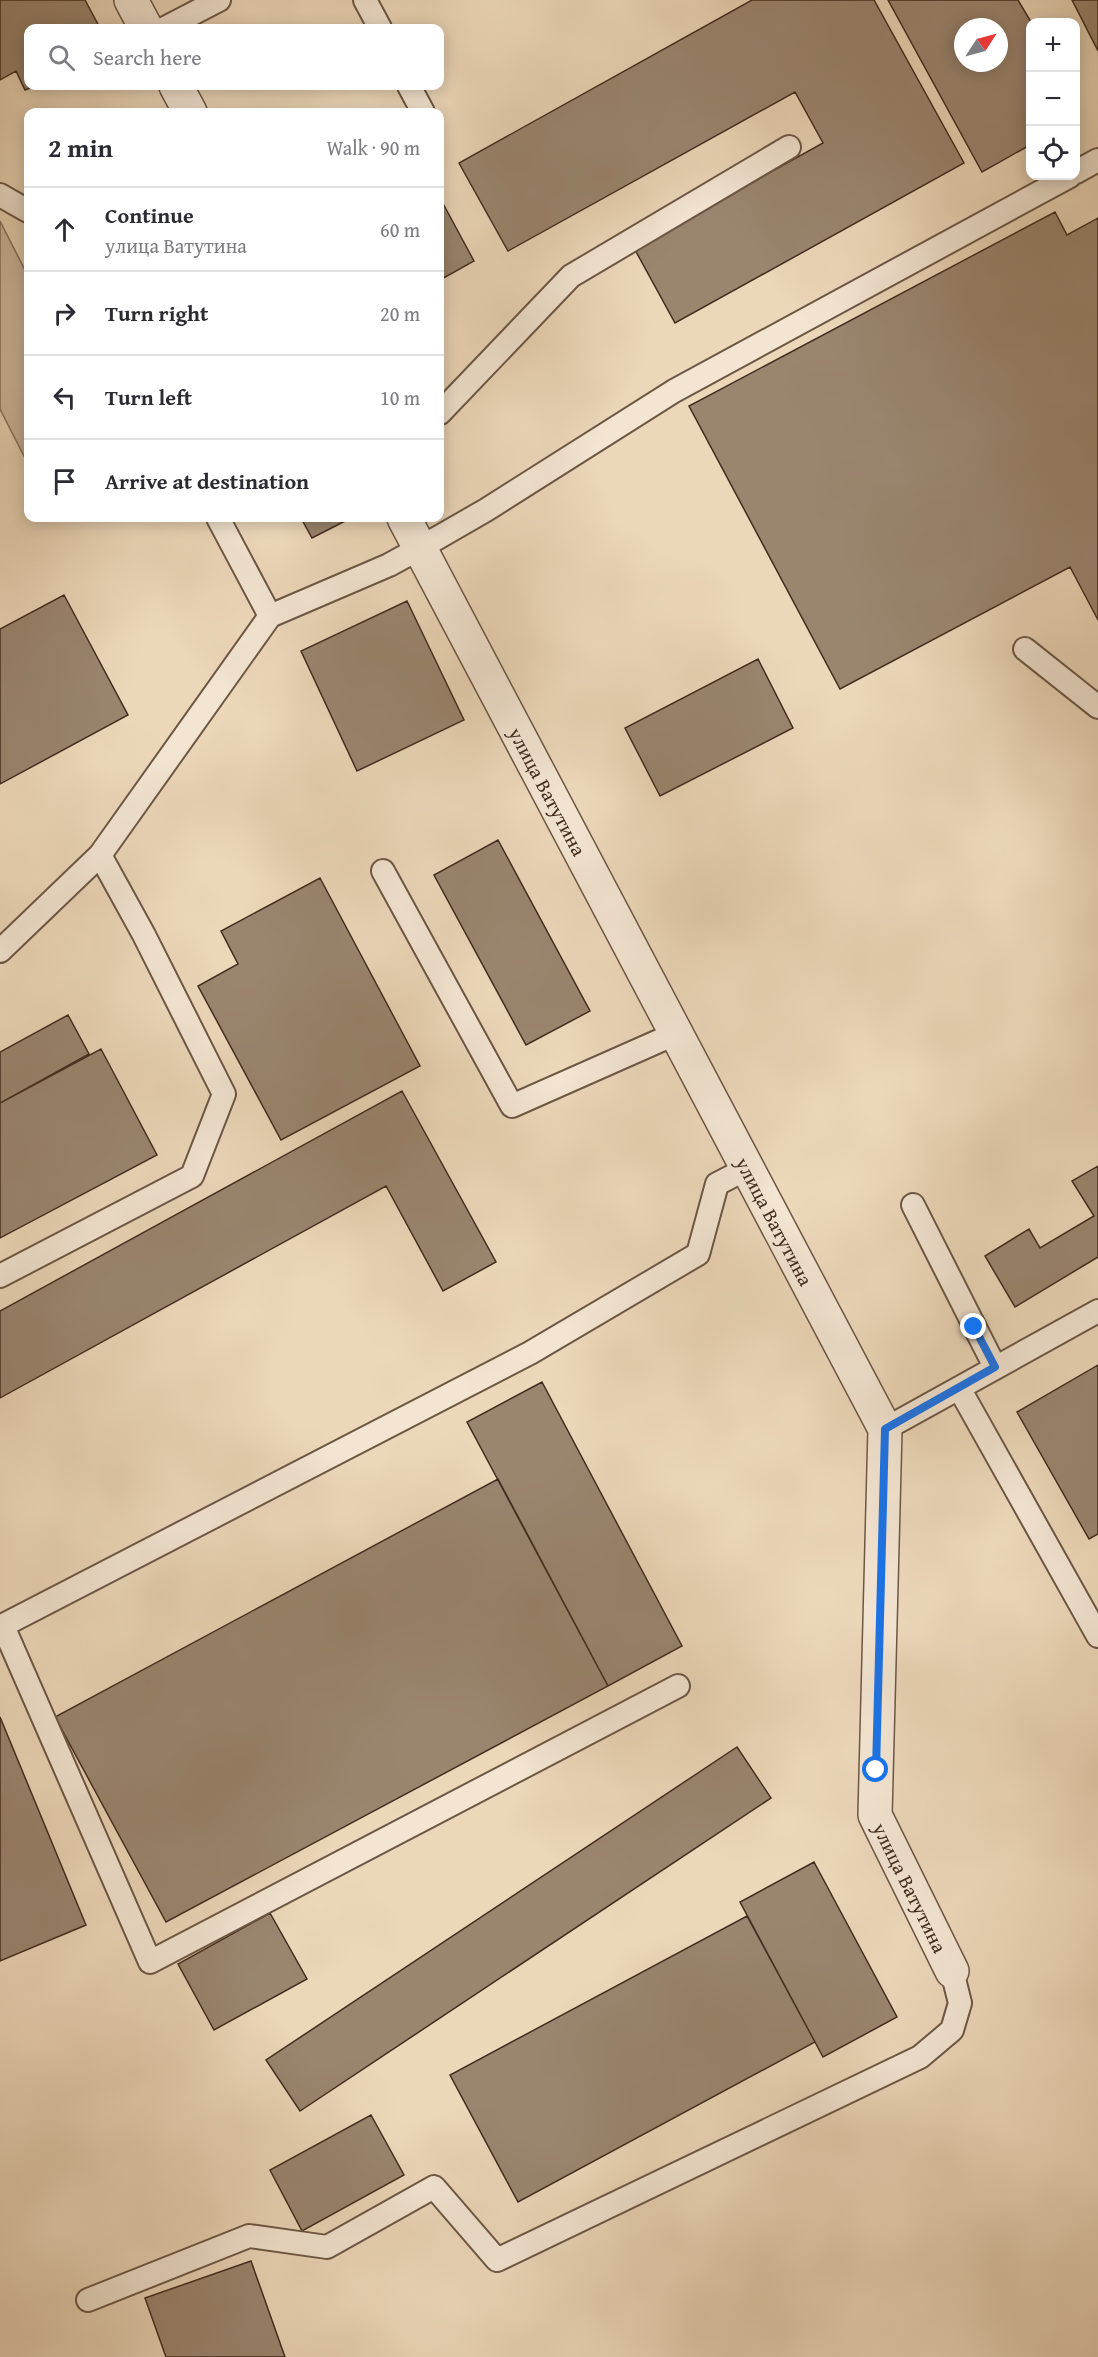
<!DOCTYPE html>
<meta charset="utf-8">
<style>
:root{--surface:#fff;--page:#f7f7f7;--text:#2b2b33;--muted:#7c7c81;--line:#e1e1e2}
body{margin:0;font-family:"Gentium Book Plus",serif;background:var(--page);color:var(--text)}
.controls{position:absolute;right:18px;top:18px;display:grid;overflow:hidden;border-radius:12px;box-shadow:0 3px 15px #0003}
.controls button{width:54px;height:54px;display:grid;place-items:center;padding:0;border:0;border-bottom:2px solid var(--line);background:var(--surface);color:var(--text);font:30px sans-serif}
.compass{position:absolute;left:954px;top:18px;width:54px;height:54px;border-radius:50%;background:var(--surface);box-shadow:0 3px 15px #0003;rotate:54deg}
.stop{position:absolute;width:18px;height:18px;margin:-14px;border:4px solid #1a73e8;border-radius:50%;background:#fff}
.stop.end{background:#1a73e8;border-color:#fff;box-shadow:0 2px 6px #0008}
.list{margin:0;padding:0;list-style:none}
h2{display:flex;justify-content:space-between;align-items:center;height:78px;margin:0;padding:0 24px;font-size:26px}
h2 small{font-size:20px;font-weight:400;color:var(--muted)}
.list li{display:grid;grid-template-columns:39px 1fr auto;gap:18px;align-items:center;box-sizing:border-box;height:84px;padding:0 24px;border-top:2px solid var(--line)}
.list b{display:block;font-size:22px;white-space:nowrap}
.list p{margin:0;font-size:20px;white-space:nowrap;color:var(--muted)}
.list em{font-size:20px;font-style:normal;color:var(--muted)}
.icon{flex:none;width:33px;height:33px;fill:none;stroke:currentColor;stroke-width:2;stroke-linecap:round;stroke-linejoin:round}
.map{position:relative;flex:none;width:1098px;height:2357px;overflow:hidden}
.search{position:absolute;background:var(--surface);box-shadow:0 3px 15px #0003;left:24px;top:24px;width:420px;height:66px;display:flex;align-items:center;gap:15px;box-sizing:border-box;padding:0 21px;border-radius:12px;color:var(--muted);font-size:22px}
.panel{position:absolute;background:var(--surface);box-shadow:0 3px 15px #0003;left:24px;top:108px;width:420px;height:414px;border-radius:12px}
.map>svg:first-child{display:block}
</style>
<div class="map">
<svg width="1098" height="2357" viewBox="0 0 1098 2357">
<rect width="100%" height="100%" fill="#ecd7b9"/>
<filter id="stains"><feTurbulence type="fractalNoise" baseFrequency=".00333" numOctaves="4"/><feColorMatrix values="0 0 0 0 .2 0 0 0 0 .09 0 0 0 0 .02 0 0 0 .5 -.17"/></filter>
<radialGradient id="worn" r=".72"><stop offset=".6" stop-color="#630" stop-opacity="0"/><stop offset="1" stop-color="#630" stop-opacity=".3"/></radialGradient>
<path fill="#cfba9f" stroke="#88735e" stroke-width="1.5" d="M0,221L28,276V464L0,409Z"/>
<path fill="#9a856f" stroke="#412c1e" stroke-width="1.5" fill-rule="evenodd" d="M0,0H85L100,28H28V86H35L25,90L16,71L0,80Z
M752,0H874L964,163L675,323L634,248L823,143L795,92L508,251L459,163Z
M888,0H1018L1031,22L1030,145L982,172ZM963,27H999V63H963Z
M1072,0H1098V51Z
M440,198L474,261L440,280Z
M1055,212L1067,235L1098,218V620L1070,567L840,689L689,406Z
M301,518H351L312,538Z
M64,595L128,715L0,784V629Z
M407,601L464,720L357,771L301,651Z
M758,659L793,728L660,796L625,728Z
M498,840L590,1011L526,1045L434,875Z
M320,878L420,1066L281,1140L198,986L238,964L221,931Z
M68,1015L89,1054L0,1103V1052Z
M101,1049L157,1155L0,1238V1103Z
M402,1091L496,1262L443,1291L386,1186L0,1398V1311Z
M1098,1166V1257L1015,1307L985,1256L1029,1229L1040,1248L1094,1216L1072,1181Z
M1098,1365V1534L1089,1539L1017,1412Z
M542,1382L682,1646L608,1686L467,1422Z
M498,1479L608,1686L166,1922L55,1717Z
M0,1717L86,1925L0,1961Z
M737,1747L771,1798L300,2111L266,2060Z
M814,1862L897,2017L823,2057L740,1902Z
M270,1913L307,1979L214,2030L178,1964Z
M747,1916L815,2042L518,2202L450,2075Z
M371,2115L404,2175L302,2231L270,2170Z
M251,2261L285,2357H166L145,2298Z"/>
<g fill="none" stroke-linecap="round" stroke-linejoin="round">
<g stroke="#6c5745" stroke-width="26">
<path id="lane" d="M365,0L380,28
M165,28L219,0
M409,86L423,112
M1076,172L1098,160
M0,195L28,211
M440,413L571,276L789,147
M218,518L270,616
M1025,649L1098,707
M383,871L512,1106L677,1033
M0,951L100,855L270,616L389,565L420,548L486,510L674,391L1070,176
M913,1205L995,1367
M0,1276L192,1176L224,1094L144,935L100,855
M959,1388L1098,1636
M885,1429L1098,1311
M3,1626L150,1962L678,1686
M0,1627L530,1353L698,1254L717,1184L748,1168
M88,2300L249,2236L327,2247L434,2187L497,2260L920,2057L952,2030L960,2003L952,1971"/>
</g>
<g stroke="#6c5745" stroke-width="36">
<g id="street">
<path d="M131,0L146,28"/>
<path d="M176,86L190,112"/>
<path id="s1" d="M404,518L885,1429L875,1815L952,1971"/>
</g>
</g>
<use href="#lane" stroke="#f3e5d2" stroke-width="22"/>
<use href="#street" stroke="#f3e5d2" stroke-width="33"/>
</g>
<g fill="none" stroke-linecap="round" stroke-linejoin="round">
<path stroke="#1a73e8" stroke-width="8" d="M876,1770L885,1429L995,1367L974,1327"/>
</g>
<g text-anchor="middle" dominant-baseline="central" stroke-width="4.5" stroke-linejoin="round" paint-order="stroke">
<g font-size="20" fill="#412c1e" stroke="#f3e5d2">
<text stroke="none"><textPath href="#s1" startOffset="309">улица Ватутина</textPath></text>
<text stroke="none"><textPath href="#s1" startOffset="795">улица Ватутина</textPath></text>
<text stroke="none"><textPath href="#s1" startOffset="1497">улица Ватутина</textPath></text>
</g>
</g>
<rect width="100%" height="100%" filter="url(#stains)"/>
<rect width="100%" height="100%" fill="url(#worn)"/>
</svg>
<div class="controls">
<button>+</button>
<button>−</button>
<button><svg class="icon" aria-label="locate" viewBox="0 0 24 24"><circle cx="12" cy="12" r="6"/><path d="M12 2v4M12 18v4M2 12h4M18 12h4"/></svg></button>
</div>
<svg class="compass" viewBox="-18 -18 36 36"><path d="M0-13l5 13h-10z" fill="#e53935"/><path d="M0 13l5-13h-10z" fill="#7c7c81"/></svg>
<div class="stop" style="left:876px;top:1770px"></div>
<div class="stop end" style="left:974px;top:1327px"></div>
<div class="search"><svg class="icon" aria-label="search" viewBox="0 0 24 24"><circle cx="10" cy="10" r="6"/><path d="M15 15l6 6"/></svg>Search here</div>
<section class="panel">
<h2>2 min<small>Walk · 90 m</small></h2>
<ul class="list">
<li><svg class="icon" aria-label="ahead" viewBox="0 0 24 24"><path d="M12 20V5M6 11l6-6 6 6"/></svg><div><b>Continue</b><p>улица Ватутина</p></div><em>60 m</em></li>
<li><svg class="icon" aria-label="right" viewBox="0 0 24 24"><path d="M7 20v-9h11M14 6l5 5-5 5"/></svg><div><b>Turn right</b></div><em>20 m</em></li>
<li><svg class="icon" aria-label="left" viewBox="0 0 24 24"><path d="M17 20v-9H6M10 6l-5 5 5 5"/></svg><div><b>Turn left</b></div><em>10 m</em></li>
<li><svg class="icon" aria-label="arrive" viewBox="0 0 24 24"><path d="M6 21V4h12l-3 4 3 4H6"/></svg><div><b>Arrive at destination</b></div></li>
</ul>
</section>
</div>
